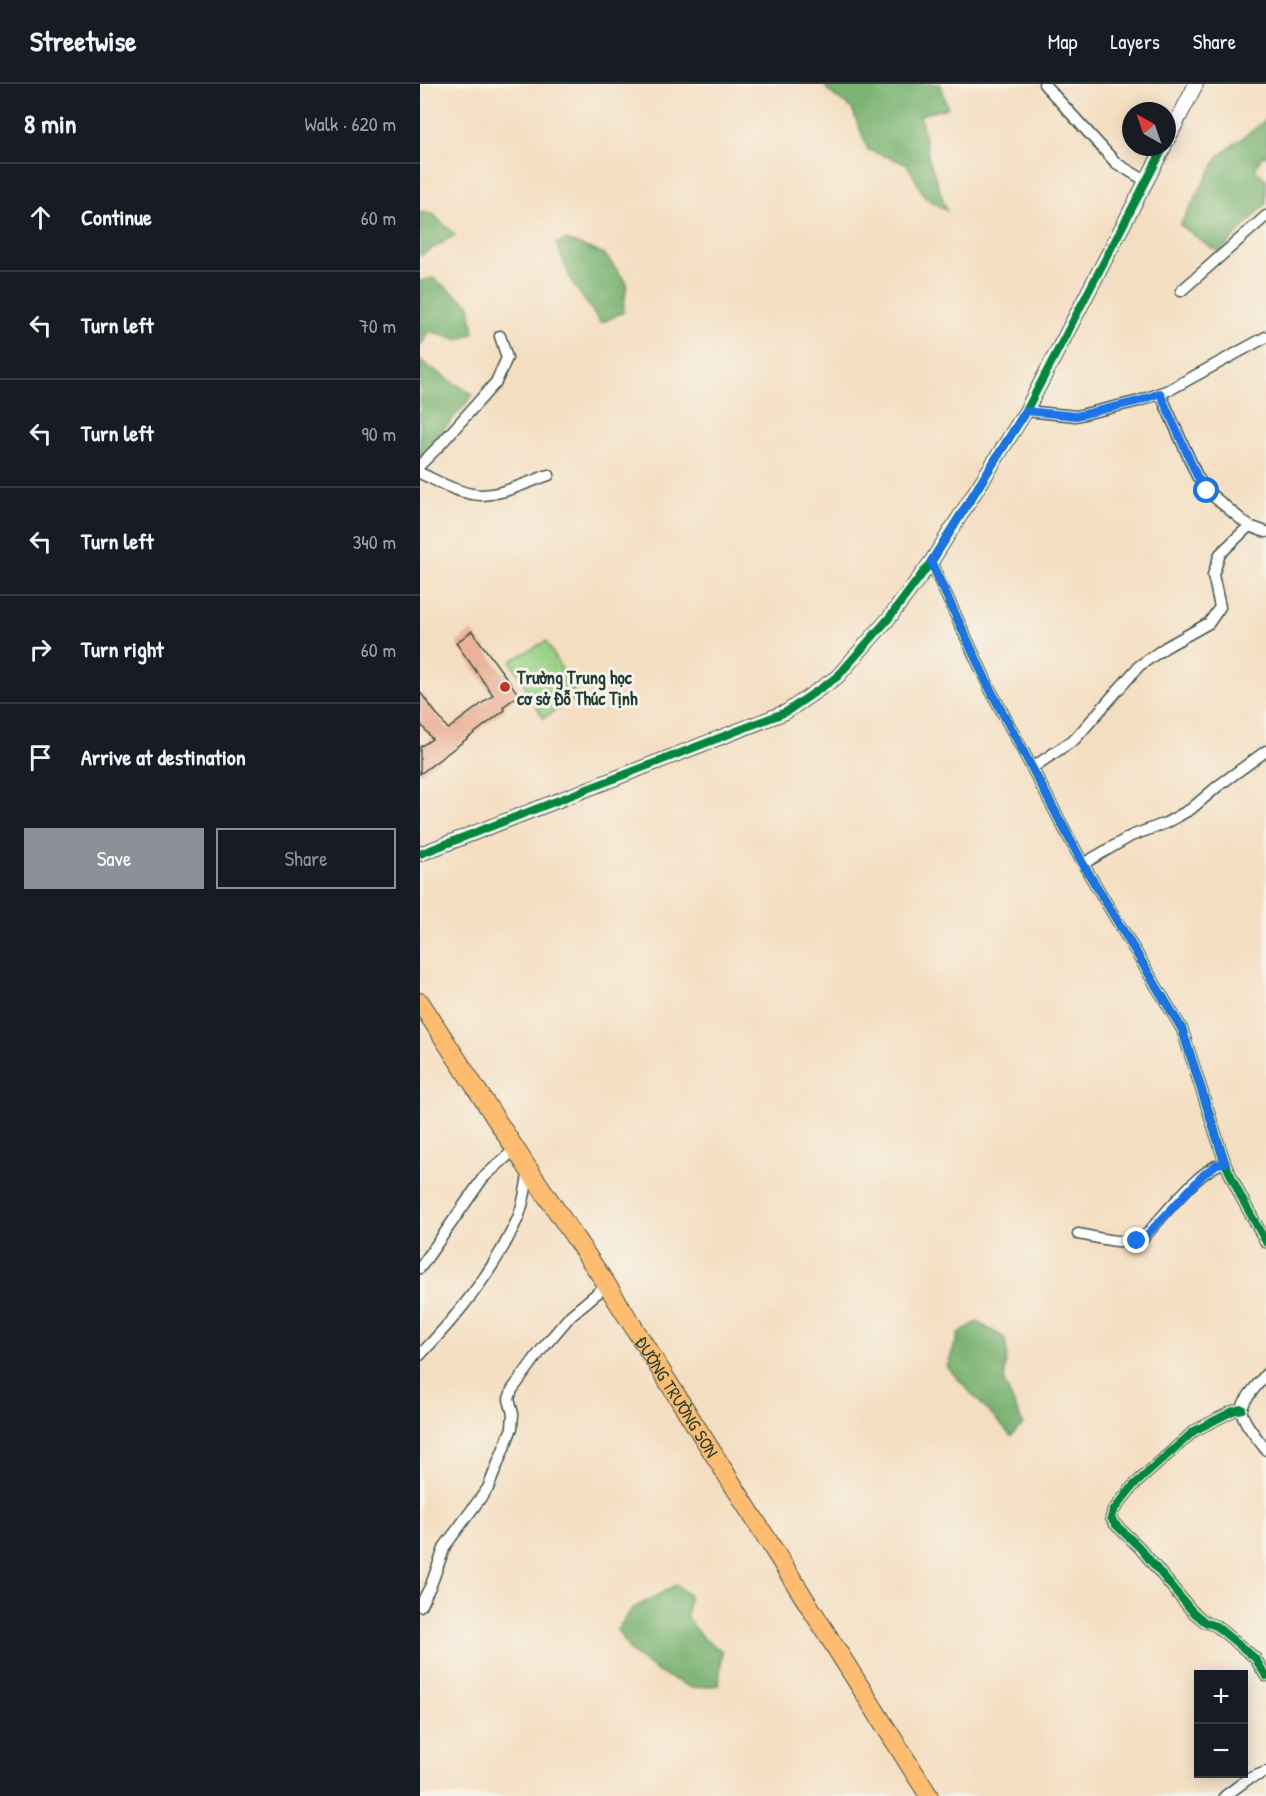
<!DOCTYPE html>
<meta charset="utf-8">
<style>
:root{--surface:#171b24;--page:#20242c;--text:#f1f3f6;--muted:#9ea1a6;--line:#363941;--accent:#8c9099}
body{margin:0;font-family:"Patrick Hand",sans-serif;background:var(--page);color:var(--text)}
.controls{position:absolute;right:18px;bottom:18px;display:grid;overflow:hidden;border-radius:0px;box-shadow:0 3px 15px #0003}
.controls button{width:54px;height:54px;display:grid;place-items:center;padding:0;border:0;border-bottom:2px solid var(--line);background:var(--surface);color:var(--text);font:30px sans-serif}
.compass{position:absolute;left:702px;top:18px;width:54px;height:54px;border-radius:50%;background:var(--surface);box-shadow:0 3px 15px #0003;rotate:320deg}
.stop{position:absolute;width:18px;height:18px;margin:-14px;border:4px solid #1a73e8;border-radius:50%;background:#fff}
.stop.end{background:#1a73e8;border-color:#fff;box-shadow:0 2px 6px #0008}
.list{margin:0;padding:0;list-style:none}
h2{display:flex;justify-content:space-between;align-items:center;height:78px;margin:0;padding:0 24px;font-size:26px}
h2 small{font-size:20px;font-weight:400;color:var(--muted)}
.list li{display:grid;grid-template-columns:39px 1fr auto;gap:18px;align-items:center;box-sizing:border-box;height:108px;padding:0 24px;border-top:2px solid var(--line)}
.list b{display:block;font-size:22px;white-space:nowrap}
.list em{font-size:20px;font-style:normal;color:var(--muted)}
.actions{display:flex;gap:12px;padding:18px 24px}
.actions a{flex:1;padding:14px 0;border:2px solid var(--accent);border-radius:0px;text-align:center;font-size:21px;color:var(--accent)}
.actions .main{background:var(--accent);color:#fff}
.icon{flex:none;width:33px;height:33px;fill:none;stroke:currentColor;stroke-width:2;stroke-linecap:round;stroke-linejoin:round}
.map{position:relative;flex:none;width:846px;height:1712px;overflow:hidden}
header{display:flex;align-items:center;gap:36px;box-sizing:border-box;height:84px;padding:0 30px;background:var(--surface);border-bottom:2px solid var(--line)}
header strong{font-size:28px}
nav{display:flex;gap:33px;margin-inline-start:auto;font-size:21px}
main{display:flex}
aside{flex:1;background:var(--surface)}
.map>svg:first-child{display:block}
</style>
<header>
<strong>Streetwise</strong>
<nav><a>Map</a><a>Layers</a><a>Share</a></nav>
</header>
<main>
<aside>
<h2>8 min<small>Walk · 620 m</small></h2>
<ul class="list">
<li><svg class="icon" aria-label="ahead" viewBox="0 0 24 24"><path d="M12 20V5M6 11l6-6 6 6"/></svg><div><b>Continue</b></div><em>60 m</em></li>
<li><svg class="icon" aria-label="left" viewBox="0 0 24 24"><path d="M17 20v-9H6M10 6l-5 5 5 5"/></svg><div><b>Turn left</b></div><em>70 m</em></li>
<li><svg class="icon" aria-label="left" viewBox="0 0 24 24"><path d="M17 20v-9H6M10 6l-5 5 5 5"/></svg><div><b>Turn left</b></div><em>90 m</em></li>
<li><svg class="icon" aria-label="left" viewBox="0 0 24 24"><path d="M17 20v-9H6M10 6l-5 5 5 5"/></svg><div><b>Turn left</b></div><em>340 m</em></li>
<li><svg class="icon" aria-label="right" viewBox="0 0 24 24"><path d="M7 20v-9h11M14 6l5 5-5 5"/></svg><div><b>Turn right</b></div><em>60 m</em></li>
<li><svg class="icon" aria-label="arrive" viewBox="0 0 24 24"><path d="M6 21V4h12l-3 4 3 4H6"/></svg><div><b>Arrive at destination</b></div></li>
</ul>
<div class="actions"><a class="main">Save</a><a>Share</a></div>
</aside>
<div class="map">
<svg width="846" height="1712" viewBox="0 0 846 1712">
<rect width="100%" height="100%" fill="#f7f3e8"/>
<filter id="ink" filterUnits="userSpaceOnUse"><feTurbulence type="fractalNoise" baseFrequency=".0167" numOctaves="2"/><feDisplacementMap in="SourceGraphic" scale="12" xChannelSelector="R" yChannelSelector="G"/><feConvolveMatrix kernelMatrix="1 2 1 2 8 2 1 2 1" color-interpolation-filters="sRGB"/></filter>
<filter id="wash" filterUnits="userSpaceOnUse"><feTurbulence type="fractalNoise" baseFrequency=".008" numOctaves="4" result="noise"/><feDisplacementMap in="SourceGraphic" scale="24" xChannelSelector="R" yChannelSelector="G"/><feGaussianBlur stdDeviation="1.35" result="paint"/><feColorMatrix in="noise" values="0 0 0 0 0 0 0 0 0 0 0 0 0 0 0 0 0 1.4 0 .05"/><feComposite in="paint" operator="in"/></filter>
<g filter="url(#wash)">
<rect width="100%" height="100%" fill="#f4dec1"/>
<path fill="#98d185" stroke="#5c875c" stroke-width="1.5" d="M126,557L158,614L123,634L91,577Z"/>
<path fill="#7ab372" stroke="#4c7853" stroke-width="1.5" d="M404,0H520L528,24L500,31L509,76L527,127L505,113L487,80L448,66L432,25L408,7Z
M846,36V72H842L835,86L846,95V120L799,169L760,141L799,72Z
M0,128L13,130L35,151L0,172Z
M146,156L184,170L207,199L203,228L181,239L153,200L136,160Z
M13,194L50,221L54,249L39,256L10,247L0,262V197Z
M0,277L53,311L0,373Z
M557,1238L585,1254L587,1270L584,1298L603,1340L591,1352L527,1283L539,1249Z
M256,1501L269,1511L267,1534L283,1554L302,1567L299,1601L272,1604L238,1588L211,1568L197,1546L212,1525Z"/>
<g id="blocks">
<path fill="#ebb299" d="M52,547L99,611L83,623L85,626L0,690V663L12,655L0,639V608L28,645L73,611L36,559Z"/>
</g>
</g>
<g filter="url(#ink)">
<use href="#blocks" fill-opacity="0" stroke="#3f5549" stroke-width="1.5"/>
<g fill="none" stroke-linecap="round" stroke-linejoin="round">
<g stroke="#3f5549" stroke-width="13">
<path id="minor" d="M624,0L696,79L726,97
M761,207L846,132
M740,309L777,392L787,407L829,442L846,448
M606,327L656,332L719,317L751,305L846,253
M0,381L19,362L76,298L87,274L80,252
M0,389C17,397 34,407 52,410C75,415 107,398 129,391
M511,478L570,605L663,780L762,945L805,1079L821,1113L846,1158
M612,684L655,655L719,582L746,563L789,539L800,523L793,491L800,470L829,442
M663,780L711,752L746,739L771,725L798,702L846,667
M658,1150C678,1153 706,1163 724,1153C741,1135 782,1081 805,1079
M0,1184L63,1094L95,1065
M0,1271C38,1231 74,1187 97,1136C104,1121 106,1102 109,1086
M846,1290C840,1298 823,1316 822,1325C820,1336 840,1357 846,1366
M822,1325L813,1327L774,1347L713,1402L693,1427L691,1434L694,1439L719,1463L772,1527L785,1538L796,1542L835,1574L846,1592
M0,1522L11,1501L25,1462L68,1404L92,1344L93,1330L89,1315L92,1306L122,1265L151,1231L187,1201
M805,1712L828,1695L846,1688"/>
</g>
<g stroke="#3f5549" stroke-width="16">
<path id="tertiary" d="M747,57L776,0
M0,770L366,628L417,593L469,534L511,478L606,327L744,63"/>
</g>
<g stroke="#3f5549" stroke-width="20">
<g id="trunk">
<path id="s1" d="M0,918L109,1086L187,1201L509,1712"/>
</g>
</g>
<use href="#minor" stroke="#fff" stroke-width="10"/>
<use href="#tertiary" stroke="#fff" stroke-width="14"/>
<use href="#trunk" stroke="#fdbc6f" stroke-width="18"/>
<g stroke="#f7f3e8" stroke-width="11">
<path id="cycleway" d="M511,478L570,605L663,780L762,945L805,1079L821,1113L846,1158
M0,770L366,628L417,593L469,534L511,478L606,327L744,63
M822,1325L813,1327L774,1347L713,1402L693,1427L691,1434L694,1439L719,1463L772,1527L785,1538L796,1542L835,1574L846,1592"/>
</g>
<use href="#cycleway" stroke="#00873e" stroke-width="8"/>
</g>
</g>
<g fill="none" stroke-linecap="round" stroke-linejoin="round" filter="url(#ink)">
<path stroke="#1a73e8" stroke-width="8" d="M717,1157L724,1154L783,1091L797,1080L805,1079L762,945L663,780L570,605L511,478L606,327L656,332L719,317L740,309L777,392L787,407"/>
</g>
<circle fill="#c8321e" stroke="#f7f3e8" stroke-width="2" cx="85" cy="603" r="6"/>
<g text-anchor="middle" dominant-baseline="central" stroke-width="6" stroke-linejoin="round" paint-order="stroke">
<g font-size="18" font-weight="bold" fill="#1f3d34" stroke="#f7f3e8" text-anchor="start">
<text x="97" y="593">Trường Trung học<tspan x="97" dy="21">cơ sở Đỗ Thúc Tịnh</tspan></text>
</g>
<g font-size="18" fill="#1f3d34" stroke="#f7f3e8">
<text stroke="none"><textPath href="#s1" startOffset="471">ĐƯỜNG TRƯỜNG SƠN</textPath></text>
</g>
</g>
</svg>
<div class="controls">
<button>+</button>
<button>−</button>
</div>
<svg class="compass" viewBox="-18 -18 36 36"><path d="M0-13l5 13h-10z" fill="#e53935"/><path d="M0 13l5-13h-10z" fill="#9ea1a6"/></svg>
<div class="stop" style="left:787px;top:407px"></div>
<div class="stop end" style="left:717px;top:1157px"></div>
</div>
</main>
